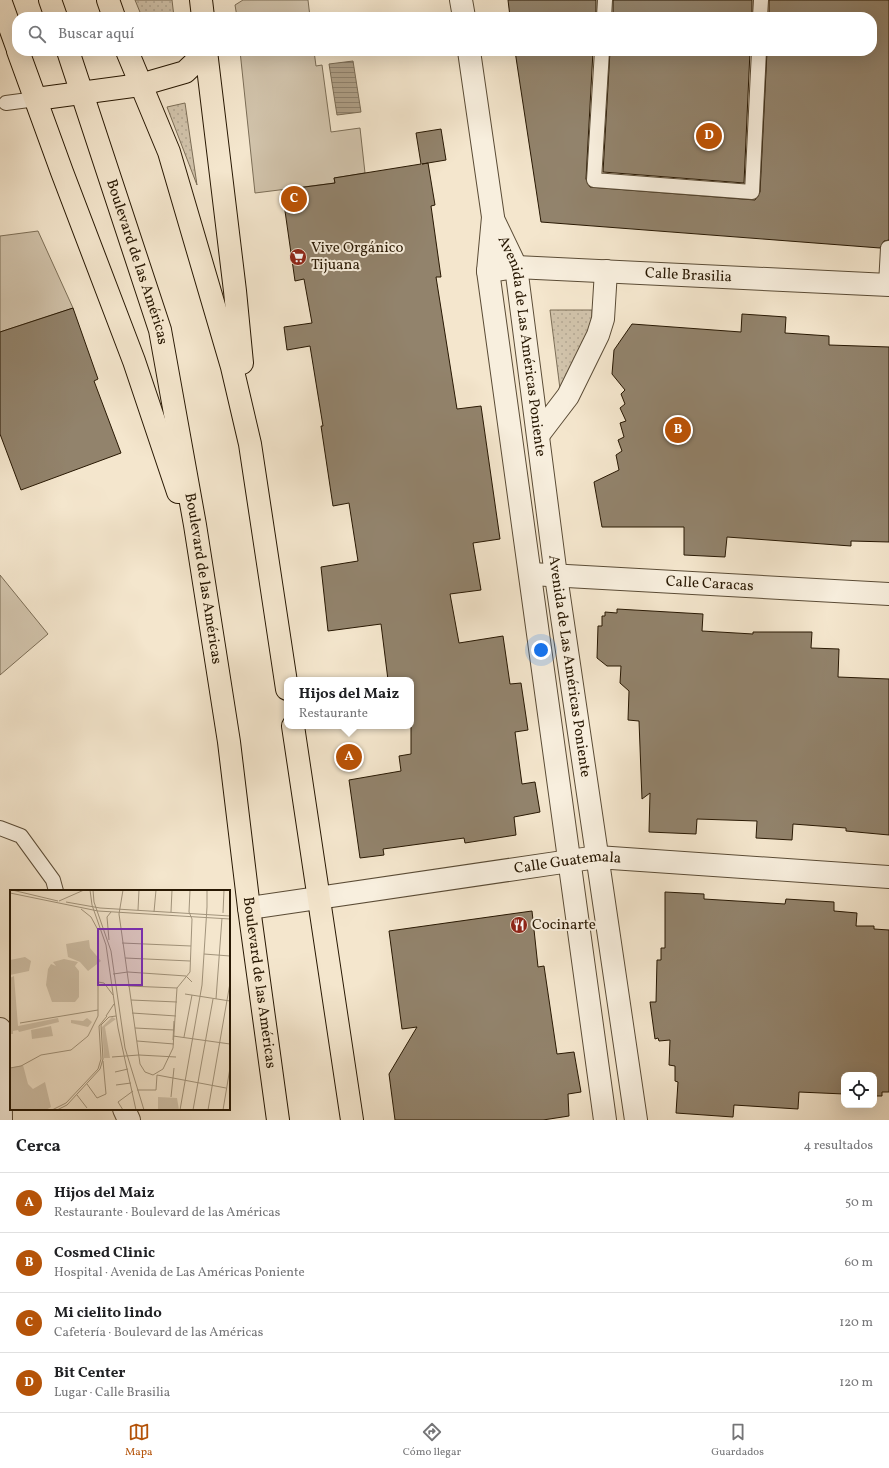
<!DOCTYPE html>
<html lang="es">
<meta charset="utf-8">
<style>
:root{--surface:#fff;--page:#f2f2f2;--text:#202124;--muted:#757577;--line:#e0e0e0;--accent:#b45309}
body{margin:0;font-family:Vollkorn,serif;background:var(--page);color:var(--text)}
.controls{position:absolute;right:12px;bottom:12px;display:grid;overflow:hidden;border-radius:8px;box-shadow:0 4px 16px #0002}
.controls button{width:36px;height:36px;display:grid;place-items:center;padding:0;border:0;border-bottom:1px solid var(--line);background:var(--surface);color:var(--text);font:20px sans-serif}
.you{position:absolute;left:541px;top:650px;width:14px;height:14px;margin:-10px;border:3px solid #fff;border-radius:50%;background:#1a73e8;box-shadow:0 0 0 6px #1a73e833}
.badge{display:grid;place-items:center;width:26px;height:26px;border-radius:50%;background:var(--accent);color:#fff;font-size:13px;font-weight:700}
.pin{position:absolute;translate:-50% -50%;border:2px solid #fff;box-shadow:0 1px 4px #0006}
.popup{position:absolute;left:284px;top:677px;width:130px;height:52px;box-sizing:border-box;display:grid;place-content:center;border-radius:8px;background:var(--surface);filter:drop-shadow(0 1px 3px #0005);font-size:13px;white-space:nowrap;color:var(--muted)}
.popup b{font-size:15px;color:var(--text)}
.popup::after{content:'';position:absolute;left:50%;top:100%;margin-left:-8px;border:8px solid transparent;border-top-color:var(--surface)}
.list{margin:0;padding:0;list-style:none}
h2{display:flex;justify-content:space-between;align-items:center;height:52px;margin:0;padding:0 16px;font-size:17px}
h2 small{font-size:13px;font-weight:400;color:var(--muted)}
.list li{display:grid;grid-template-columns:26px 1fr auto;gap:12px;align-items:center;box-sizing:border-box;height:60px;padding:0 16px;border-top:1px solid var(--line)}
.list b{display:block;font-size:15px;white-space:nowrap}
.list p{margin:0;font-size:13px;white-space:nowrap;color:var(--muted)}
.list em{font-size:13px;font-style:normal;color:var(--muted)}
.icon{flex:none;width:22px;height:22px;fill:none;stroke:currentColor;stroke-width:2;stroke-linecap:round;stroke-linejoin:round}
.map{position:relative;flex:none;width:889px;height:1120px;overflow:hidden}
.search{position:absolute;background:var(--surface);box-shadow:0 4px 16px #0002;left:12px;right:12px;top:12px;height:44px;display:flex;align-items:center;gap:10px;box-sizing:border-box;padding:0 14px;border-radius:16px;color:var(--muted);font-size:15px}
.sheet{height:292px;background:var(--surface)}
nav{display:flex;justify-content:space-around;align-items:center;box-sizing:border-box;height:56px;border-top:1px solid var(--line);background:var(--surface);font-size:11px;color:var(--muted)}
nav a{display:grid;justify-items:center;gap:2px}
nav .on{color:var(--accent)}
.map>svg:first-child{display:block}
</style>
<div class="map">
<svg width="889" height="1120" viewBox="0 0 889 1120">
<defs>
<pattern id="grass-dots" width="8" height="8" patternUnits="userSpaceOnUse"><rect width="8" height="8" fill="#d1c3ab"/><path d="M2 2h.1M6 6h.1" fill="none" stroke="#b3a792" stroke-width="1.8" stroke-linecap="round"/></pattern>
<pattern id="water-rules" width="6" height="5" patternUnits="userSpaceOnUse"><rect width="6" height="5" fill="#afa088"/><path d="M0 2.5h6" fill="none" stroke="#8e816d"/></pattern>
</defs>
<rect width="100%" height="100%" fill="#f4e6cd"/>
<filter id="stains"><feTurbulence type="fractalNoise" baseFrequency=".005" numOctaves="4"/><feColorMatrix values="0 0 0 0 .2 0 0 0 0 .09 0 0 0 0 .02 0 0 0 .5 -.17"/></filter>
<radialGradient id="worn" r=".72"><stop offset=".6" stop-color="#630" stop-opacity="0"/><stop offset="1" stop-color="#630" stop-opacity=".3"/></radialGradient>
<path fill="url(#grass-dots)" stroke="#7c6e57" d="M135,0H172L174,17H142Z
M185,103L197,185L167,107Z
M550,310H592V325L560,389Z"/>
<path fill="#d1c3ab" stroke="#7c6e57" d="M243,0H308L310,17H237L235,5Z
M240,51H314L316,66L322,65L331,132L360,128L365,173L334,178L335,183L255,193Z
M38,231L73,308L0,332V236Z
M0,575L48,634L0,675Z"/>
<path fill="url(#water-rules)" stroke="#796a53" d="M353,61L361,112L337,115L329,64Z"/>
<path fill="#92836c" stroke="#281803" d="M508,0H596V17H510Z
M613,0H752V17H613Z
M769,0H889V240L884,241L880,248L541,222L515,51H593L586,179L590,187L755,200L760,192L767,51H872V17H769Z
M610,51H750L744,183L603,172Z
M441,129L446,160L422,164L428,163L435,205L431,206L441,277H436L457,409L481,406L500,539L473,543L481,590L450,594L459,643L503,636L510,684L521,683L528,730L515,732L522,784L535,782L540,812L514,817L516,835L465,843L464,838L383,849L384,855L360,858L349,780L401,771L399,756L411,754V680H388L381,624L328,631L321,567L358,561L349,503L333,506L321,426H323L310,346L287,350L284,327L312,323L304,279L295,281L282,190L335,183L334,178L421,164L416,133Z
M73,308L98,379L94,381L121,453L21,490L0,434V332Z
M742,314L786,317L785,333L829,336V345L889,347V542L851,541V546L727,537L725,557L684,555V527H602L594,482L619,470L616,455L622,451L618,440L624,437L620,423L626,421L620,408L625,404L621,394L625,390L612,374L614,350L632,324L741,332Z
M617,609L703,614L702,631L753,634V632H812L811,648L839,649L838,677L889,679V835L846,831V828L793,824L792,840L756,838L757,821L697,819L696,834L649,832L650,793L642,799L639,721L628,720L629,691L620,683L621,666H607L597,658L598,626H602V616H605V612L617,613Z
M665,892L704,894V899L785,904L786,899L834,902V911L857,913L856,926H874V929L889,930V1092H882V1096H874V1075H844V1094L799,1092L798,1109L734,1105L733,1117L676,1113L678,1082L675,1081V1066L669,1065L670,1040L659,1041L658,1038L655,1039L650,1002H656L657,960H661V948H665Z
M532,911L538,967L544,966L557,1054L574,1052L581,1092L568,1094L569,1116L543,1120H395L389,1074L417,1027L402,1029L389,931Z"/>
<g fill="none" stroke-linecap="round" stroke-linejoin="round">
<g stroke="#5b4c36" stroke-width="16">
<path id="service" d="M604,17L605,0
M760,17L761,0
M602,51L594,180L752,192L759,51
M6,103L36,99
M886,285L888,248
M0,828L21,836L53,880L56,891"/>
</g>
<g stroke="#5b4c36" stroke-width="24">
<g id="minor">
<path id="s1" d="M488,271L516,267L889,285"/>
<path id="s2" d="M531,574L889,594"/>
<path d="M0,1029L1,1120"/>
<path d="M124,1109L129,1120"/>
</g>
</g>
<g stroke="#5b4c36" stroke-width="24">
<g id="tertiary">
<path d="M461,0L464,17"/>
<path d="M469,51L493,217L488,271L605,1120"/>
<path id="s3" d="M493,219L516,267L556,576L636,1120"/>
<path d="M539,434L568,396L598,335L603,319L606,271"/>
<path id="s4" d="M249,908L597,857L889,877"/>
</g>
</g>
<g stroke="#281803" stroke-width="24">
<g id="primary">
<path d="M0,0L17,47"/>
<path d="M50,0L56,17"/>
<path d="M108,0L114,17"/>
<path d="M201,0L203,17"/>
<path d="M18,51L62,172L134,361L178,492"/>
<path id="s5" d="M68,51L160,330L195,525L229,742L249,908L278,1120"/>
<path d="M127,51L169,152L232,367L250,444L287,689"/>
<path d="M206,51L235,291L242,363"/>
<path d="M36,99L140,85L185,72L206,52"/>
<path d="M293,726L352,1120"/>
</g>
</g>
<use href="#service" stroke="#f8efde" stroke-width="14"/>
<use href="#minor" stroke="#f8efde" stroke-width="22"/>
<use href="#tertiary" stroke="#f8efde" stroke-width="22"/>
<use href="#primary" stroke="#f4e6cd" stroke-width="22"/>
</g>
<defs>
<g id="supermarket-disc" transform="scale(0.9)"><circle r="9.5" fill="#8f2418" stroke="#f8efde"/><path d="M-6-5.5h2.5l.6 2H6L4.5 2H-2.5L-4.4-4H-6ZM-1.5 3.2a1.3 1.3 0 1 0 .1 0ZM3 3.2a1.3 1.3 0 1 0 .1 0Z" fill="#fff"/></g>
<g id="restaurant-disc" transform="scale(0.9)"><circle r="9.5" fill="#8f2418" stroke="#f8efde"/><path d="M-5-6h1v4h1v-4h1v4h1v-4h1v5L-1.5 .5V6h-2V.5L-5-1ZM5-6V6H3V1.5H1.5Q1.5-4 5-6Z" fill="#fff"/></g>
</defs>
<g fill-rule="evenodd">
<use href="#supermarket-disc" x="298" y="257"/>
<use href="#restaurant-disc" x="519" y="925"/>
</g>
<g text-anchor="middle" dominant-baseline="central" stroke-width="4" stroke-linejoin="round" paint-order="stroke">
<g font-size="15" fill="#281803" stroke="#f8efde" text-anchor="start">
<text x="311" y="248">Vive Orgánico<tspan x="311" dy="17">Tijuana</tspan></text>
<text x="532" y="925">Cocinarte</text>
</g>
<g font-size="15" fill="#281803" stroke="#f8efde">
<text stroke="none"><textPath href="#s5" startOffset="222">Boulevard de las Américas</textPath></text>
<text stroke="none"><textPath href="#s1" startOffset="201">Calle Brasilia</textPath></text>
<text stroke="none"><textPath href="#s3" startOffset="132">Avenida de Las Américas Poniente</textPath></text>
<text stroke="none"><textPath href="#s5" startOffset="546">Boulevard de las Américas</textPath></text>
<text stroke="none"><textPath href="#s2" startOffset="179">Calle Caracas</textPath></text>
<text stroke="none"><textPath href="#s3" startOffset="456">Avenida de Las Américas Poniente</textPath></text>
<text stroke="none"><textPath href="#s4" startOffset="322">Calle Guatemala</textPath></text>
<text stroke="none"><textPath href="#s5" startOffset="954">Boulevard de las Américas</textPath></text>
</g>
</g>
<g transform="translate(10 890)">
<rect width="220" height="220" fill="#f4e6cd"/>
<path d="M15,67L21,71L19,81L0,85V70ZM4,86L8,136L48,128L49,132L9,142L8,140L3,141V144H0V88ZM102,127L106,129L95,137L100,168H94L92,137ZM13,175L18,194L23,199L35,192L41,217L36,220H0V178ZM148,207L167,208L169,220H148Z" fill="#d1c3ab"/>
<path d="M79,50L80,58L91,71L78,81L70,72L58,67L56,54ZM54,69L68,72L65,76L69,81V107L65,112H42L36,95L38,79L41,74L46,76L43,72ZM77,128L82,132L78,137L61,133V130L73,131ZM41,136L43,146L22,149L21,140Z" fill="#d1c3ab"/>
<path fill="none" stroke="#a2947c" stroke-width="1" d="M2,0L48,11M80,0L82,15L96,55L108,138L126,220M83,0L84,12L101,61L115,158L134,220M113,0L109,24L130,174L135,182L143,185L153,179L163,158L167,98L180,82L182,29L179,22L180,0M0,3L88,21L220,29M49,11L74,0M56,12L90,18L220,26M197,17V0M71,19L81,27L88,40M128,20L129,0M144,22L146,0M161,22L162,0M213,23L214,0M99,50L97,27L101,22M112,53L181,56M194,64L220,66M115,68L180,71M103,84L118,82L176,86L182,92M88,92L94,93L103,105M118,96L167,98M175,104L220,111M206,109L212,28M121,110L167,112M122,123L166,126M96,126L104,114M10,133L88,120M125,138L164,140M163,146L220,154M174,147L182,105M163,150L164,131M127,151L164,154M102,167L129,165L166,167M0,178L11,176L31,165L61,160L78,146L88,126V85M105,182L118,179M147,185L216,198M77,194L87,208L96,204L93,171M106,195L121,193M127,200H146L147,185M67,205L77,218M161,207L164,178M42,220L56,213L88,179L91,169L89,136L97,126M47,220L57,215L90,179L93,169L91,135L99,127L106,126M113,220L108,212L123,201M170,220L192,95L197,17M183,220L203,109M198,220L220,93M213,220L220,178"/>
<path fill="#7b2cbf" fill-opacity="0.15" stroke="#7b2cbf" stroke-width="2" d="M88,39H132V95H88Z"/>
<rect width="220" height="220" fill="none" stroke="#281803" stroke-width="2"/>
</g>
<rect width="100%" height="100%" filter="url(#stains)"/>
<rect width="100%" height="100%" fill="url(#worn)"/>
</svg>
<div class="controls">
<button><svg class="icon" aria-label="locate" viewBox="0 0 24 24"><circle cx="12" cy="12" r="6"/><path d="M12 2v4M12 18v4M2 12h4M18 12h4"/></svg></button>
</div>
<div class="you"></div>
<div class="pin badge" style="left:349px;top:757px">A</div>
<div class="popup"><b>Hijos del Maiz</b>Restaurante</div>
<div class="pin badge" style="left:678px;top:430px">B</div>
<div class="pin badge" style="left:294px;top:199px">C</div>
<div class="pin badge" style="left:709px;top:136px">D</div>
<div class="search"><svg class="icon" aria-label="search" viewBox="0 0 24 24"><circle cx="10" cy="10" r="6"/><path d="M15 15l6 6"/></svg>Buscar aquí</div>
</div>
<section class="sheet">
<h2>Cerca<small>4 resultados</small></h2>
<ul class="list">
<li><span class="badge">A</span><div><b>Hijos del Maiz</b><p>Restaurante · Boulevard de las Américas</p></div><em>50 m</em></li>
<li><span class="badge">B</span><div><b>Cosmed Clinic</b><p>Hospital · Avenida de Las Américas Poniente</p></div><em>60 m</em></li>
<li><span class="badge">C</span><div><b>Mi cielito lindo</b><p>Cafetería · Boulevard de las Américas</p></div><em>120 m</em></li>
<li><span class="badge">D</span><div><b>Bit Center</b><p>Lugar · Calle Brasilia</p></div><em>120 m</em></li>
</ul>
</section>
<nav>
<a class="on"><svg class="icon" aria-label="map" viewBox="0 0 24 24"><path d="M3 6l6-2 6 2 6-2v14l-6 2-6-2-6 2zM9 4v14M15 6v14"/></svg>Mapa</a>
<a><svg class="icon" aria-label="directions" viewBox="0 0 24 24"><path d="M12 3l9 9-9 9-9-9zM9 14v-3h6M13 9l2 2-2 2"/></svg>Cómo llegar</a>
<a><svg class="icon" aria-label="saved" viewBox="0 0 24 24"><path d="M7 4h10v16l-5-4-5 4z"/></svg>Guardados</a>
</nav>
